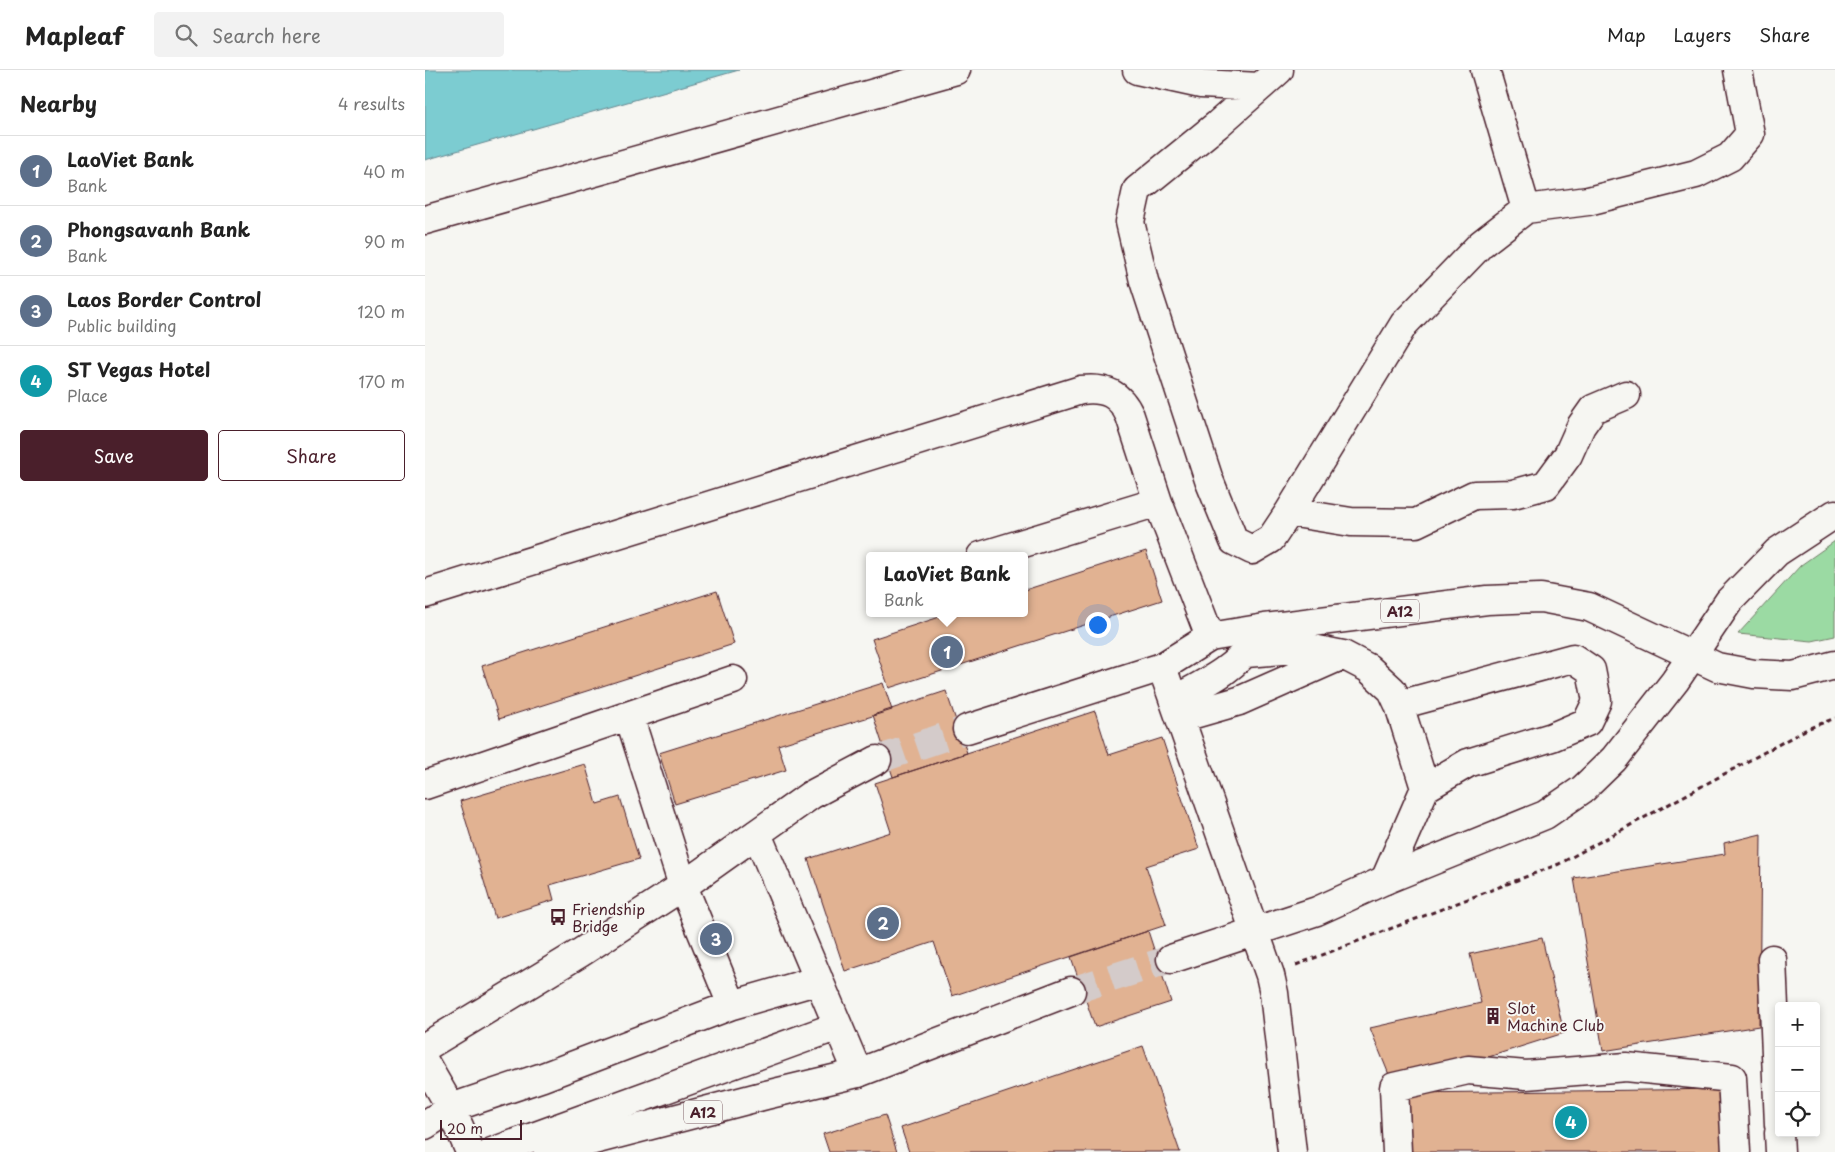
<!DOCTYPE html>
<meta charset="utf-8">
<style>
:root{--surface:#fff;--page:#f2f2f2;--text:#222;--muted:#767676;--line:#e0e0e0;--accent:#4a1f2b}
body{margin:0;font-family:"Playpen Sans",sans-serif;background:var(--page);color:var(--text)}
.controls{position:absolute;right:15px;bottom:15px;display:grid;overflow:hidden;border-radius:5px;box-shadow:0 2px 8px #0003}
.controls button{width:45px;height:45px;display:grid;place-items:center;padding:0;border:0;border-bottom:1px solid var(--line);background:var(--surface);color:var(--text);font:25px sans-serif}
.scale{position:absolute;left:15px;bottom:12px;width:82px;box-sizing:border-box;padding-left:5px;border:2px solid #4a1f2b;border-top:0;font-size:14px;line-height:18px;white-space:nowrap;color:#4a1f2b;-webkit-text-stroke:4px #f6f6f2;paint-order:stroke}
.you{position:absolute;left:672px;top:554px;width:18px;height:18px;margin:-12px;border:4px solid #fff;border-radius:50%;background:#1a73e8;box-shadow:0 0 0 8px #1a73e833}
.badge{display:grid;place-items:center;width:32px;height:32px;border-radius:50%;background:var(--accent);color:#fff;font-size:16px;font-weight:700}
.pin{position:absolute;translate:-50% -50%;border:2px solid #fff;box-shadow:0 1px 5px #0006}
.popup{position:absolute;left:441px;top:482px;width:162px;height:65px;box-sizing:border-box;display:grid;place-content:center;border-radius:5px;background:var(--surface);filter:drop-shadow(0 1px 4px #0005);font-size:16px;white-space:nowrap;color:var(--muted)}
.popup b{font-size:19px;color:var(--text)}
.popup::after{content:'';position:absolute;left:50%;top:100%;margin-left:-10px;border:10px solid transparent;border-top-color:var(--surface)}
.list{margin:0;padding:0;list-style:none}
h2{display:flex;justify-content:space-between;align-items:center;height:65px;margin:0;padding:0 20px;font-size:21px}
h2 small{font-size:16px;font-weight:400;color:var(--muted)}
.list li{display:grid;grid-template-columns:32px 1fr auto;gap:15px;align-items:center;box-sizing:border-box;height:70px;padding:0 20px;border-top:1px solid var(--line)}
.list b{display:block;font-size:19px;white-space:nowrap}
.list p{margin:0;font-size:16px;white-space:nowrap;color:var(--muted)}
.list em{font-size:16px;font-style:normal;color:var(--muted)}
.actions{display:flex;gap:10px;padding:15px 20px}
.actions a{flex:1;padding:11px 0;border:1px solid var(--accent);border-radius:5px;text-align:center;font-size:18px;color:var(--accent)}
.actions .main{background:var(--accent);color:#fff}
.icon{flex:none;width:28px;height:28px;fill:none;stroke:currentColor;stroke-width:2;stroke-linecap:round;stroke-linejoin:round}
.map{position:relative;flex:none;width:1410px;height:1082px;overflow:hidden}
header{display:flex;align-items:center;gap:30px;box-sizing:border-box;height:70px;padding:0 25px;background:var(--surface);border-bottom:1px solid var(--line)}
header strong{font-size:24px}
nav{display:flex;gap:28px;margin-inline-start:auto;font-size:18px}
.search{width:350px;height:45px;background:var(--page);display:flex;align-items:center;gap:12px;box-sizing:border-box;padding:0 18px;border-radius:5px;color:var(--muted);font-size:19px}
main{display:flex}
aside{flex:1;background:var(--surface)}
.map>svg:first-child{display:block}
</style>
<header>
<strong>Mapleaf</strong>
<div class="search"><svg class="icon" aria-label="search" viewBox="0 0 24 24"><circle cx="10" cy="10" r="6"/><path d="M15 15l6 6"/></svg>Search here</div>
<nav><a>Map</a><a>Layers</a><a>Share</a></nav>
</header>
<main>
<aside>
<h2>Nearby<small>4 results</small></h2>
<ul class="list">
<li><span class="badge" style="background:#5c6f8a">1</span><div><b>LaoViet Bank</b><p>Bank</p></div><em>40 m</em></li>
<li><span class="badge" style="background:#5c6f8a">2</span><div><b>Phongsavanh Bank</b><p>Bank</p></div><em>90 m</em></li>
<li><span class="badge" style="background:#5c6f8a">3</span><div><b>Laos Border Control</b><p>Public building</p></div><em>120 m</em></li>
<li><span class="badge" style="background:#0f9aa8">4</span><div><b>ST Vegas Hotel</b><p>Place</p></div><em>170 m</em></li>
</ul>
<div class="actions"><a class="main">Save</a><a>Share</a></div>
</aside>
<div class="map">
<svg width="1410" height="1082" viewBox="0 0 1410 1082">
<rect width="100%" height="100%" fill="#f6f6f2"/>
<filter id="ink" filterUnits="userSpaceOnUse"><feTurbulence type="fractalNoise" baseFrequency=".02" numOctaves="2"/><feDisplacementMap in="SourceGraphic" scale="10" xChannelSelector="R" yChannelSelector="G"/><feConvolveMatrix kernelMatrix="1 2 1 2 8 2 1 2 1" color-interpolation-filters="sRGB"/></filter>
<g filter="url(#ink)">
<path fill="#9bdaa3" stroke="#727c67" d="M1410,471V566L1387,571L1313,564L1376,495Z"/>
<path fill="#7bccd1" stroke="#67878f" d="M0,0H314L0,90Z"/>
<path fill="#e1b292" stroke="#4a1f2b" d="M721,481L737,530L464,618L447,569L527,543H600V520Z
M292,521L309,574L74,649L57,596Z
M458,613L467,640L353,675L361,700L250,734L234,683Z
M521,621L542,683L468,707L448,645Z
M670,641L684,685L737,668L774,779L721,796L741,855L527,926L509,872L420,901L383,789L466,762L450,713Z
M160,694L172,734L195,727L214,789L125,815L129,830L70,848L35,731Z
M1336,764L1334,956L1178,981L1149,808L1300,784L1299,773Z
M723,861L746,932L670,957L646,887Z
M1117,868L1139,963L969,1017L945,958L1056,933L1045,884Z
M718,976L755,1082H484L476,1058Z
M1305,1019L1310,1082H986L984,1023Z
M460,1045L472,1082H404L398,1064Z"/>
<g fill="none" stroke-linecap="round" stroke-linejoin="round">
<path stroke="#d4cbca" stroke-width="28" stroke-dasharray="28 14" stroke-linecap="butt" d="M452,690L542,659
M646,921L746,889"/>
<g stroke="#4a1f2b" stroke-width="31">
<path id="minor" d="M712,0L776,14L835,17L854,0
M1060,0L1101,139
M835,17L792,55L712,120L705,152L719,211L784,410L809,471L827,480L846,469L864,442L926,452L991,453L1049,425L1088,424L1121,415L1143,385L1156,356L1168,339L1201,325
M0,150L531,0
M864,442L979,254L1056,174L1101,139L1163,131L1271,104L1305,87L1325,64L1313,0
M556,486L733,432
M0,524L656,320C681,317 695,324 705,346L733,432L785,567
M821,583L883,578L918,585L943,598L967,620L974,635L1148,588L1166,600L1172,631L1162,652L1127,667L1043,693L1000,718L960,810
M737,597L845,905L849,923L867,1082
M749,630C784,611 807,601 832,569
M974,635L1000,718
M204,646L258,816L307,935
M755,648L814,631L918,585
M0,715L308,610
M332,764L433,1003
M1347,889L1354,1055
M0,993L26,1038L45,1082
M0,1055L26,1038L118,1007L307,935L394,910
M1354,1063L1355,1082
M67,1082L413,956
M972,1082L969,1017L1043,1000L1101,1005L1201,997L1307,1008L1311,1082"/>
</g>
<g stroke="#4a1f2b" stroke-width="31">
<path id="highway" d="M542,659L737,597L785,567L840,558L1062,530L1116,528L1164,537L1292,597L1329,604L1368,606L1410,595
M746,889L892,841L960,810L1120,745L1158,719L1189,689L1250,611L1304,531L1352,482L1410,444
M0,977L155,883L258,816L386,725L452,690
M123,1082L341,1025L433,1003L646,921"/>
</g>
<path stroke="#4a1f2b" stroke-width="3" stroke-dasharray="5 4" stroke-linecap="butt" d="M871,895L1134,794L1382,659L1410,648"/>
<use href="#minor" stroke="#f6f6f2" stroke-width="28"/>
<use href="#highway" stroke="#f6f6f2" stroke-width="28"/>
</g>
</g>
<defs>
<g id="bus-bare" transform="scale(1.35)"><path d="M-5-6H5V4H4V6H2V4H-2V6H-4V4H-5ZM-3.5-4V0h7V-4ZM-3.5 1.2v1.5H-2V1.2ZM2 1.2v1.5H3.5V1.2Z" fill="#4a1f2b" stroke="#f6f6f2" stroke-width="2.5" paint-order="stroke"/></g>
<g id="building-bare" transform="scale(1.35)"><path d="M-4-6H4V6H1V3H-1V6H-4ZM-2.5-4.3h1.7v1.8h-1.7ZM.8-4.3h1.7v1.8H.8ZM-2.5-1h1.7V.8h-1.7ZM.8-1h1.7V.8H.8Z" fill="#4a1f2b" stroke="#f6f6f2" stroke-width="2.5" paint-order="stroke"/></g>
</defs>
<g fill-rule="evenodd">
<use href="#bus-bare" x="133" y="847"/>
<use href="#building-bare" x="1068" y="946"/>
</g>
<g text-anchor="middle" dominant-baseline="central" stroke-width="4" stroke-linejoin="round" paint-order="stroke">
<g fill="#f6f6f2" stroke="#7e6067" stroke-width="1">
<rect x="956" y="529.5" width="38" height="23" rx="4"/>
<rect x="259" y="1030.5" width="38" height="23" rx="4"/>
</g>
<g font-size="14" font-weight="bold" fill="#4a1f2b">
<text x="975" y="541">A12</text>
<text x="278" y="1042">A12</text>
</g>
<g font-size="15" fill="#4a1f2b" stroke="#f6f6f2" text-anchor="start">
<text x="147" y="838">Friendship<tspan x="147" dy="17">Bridge</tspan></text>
<text x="1082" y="937">Slot<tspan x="1082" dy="17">Machine Club</tspan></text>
</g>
</g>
</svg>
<div class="controls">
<button>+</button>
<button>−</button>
<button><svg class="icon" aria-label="locate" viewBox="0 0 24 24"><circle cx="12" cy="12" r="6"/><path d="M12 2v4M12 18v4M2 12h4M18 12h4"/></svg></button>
</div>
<div class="scale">20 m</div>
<div class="you"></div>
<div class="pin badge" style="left:522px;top:582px;background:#5c6f8a">1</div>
<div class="popup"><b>LaoViet Bank</b>Bank</div>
<div class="pin badge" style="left:458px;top:853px;background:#5c6f8a">2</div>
<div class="pin badge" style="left:291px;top:869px;background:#5c6f8a">3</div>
<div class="pin badge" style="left:1146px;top:1052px;background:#0f9aa8">4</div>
</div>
</main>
